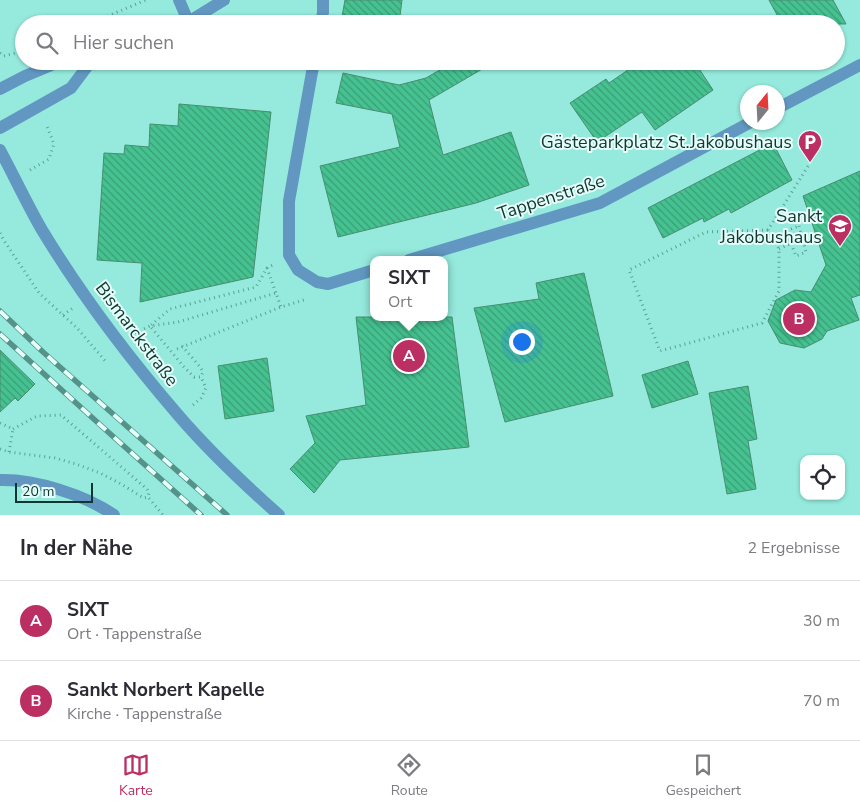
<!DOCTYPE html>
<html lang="de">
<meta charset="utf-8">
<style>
:root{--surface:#fff;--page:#f2f2f3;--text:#2b2b33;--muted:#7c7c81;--line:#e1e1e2;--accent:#bb2f63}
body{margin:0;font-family:"Nunito Sans",sans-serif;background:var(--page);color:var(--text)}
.controls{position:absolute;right:15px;bottom:15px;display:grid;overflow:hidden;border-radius:10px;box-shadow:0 1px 4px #0004}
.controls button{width:45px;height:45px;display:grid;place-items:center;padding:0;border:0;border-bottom:1px solid var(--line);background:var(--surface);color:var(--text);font:25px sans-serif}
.compass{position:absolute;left:740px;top:85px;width:45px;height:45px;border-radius:50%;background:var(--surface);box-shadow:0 1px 4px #0004;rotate:18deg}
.scale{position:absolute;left:15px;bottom:12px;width:78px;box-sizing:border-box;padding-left:5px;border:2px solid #123732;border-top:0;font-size:14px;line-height:18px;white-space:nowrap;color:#123732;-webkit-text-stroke:4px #e6fefa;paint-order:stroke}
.you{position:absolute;left:521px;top:341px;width:18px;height:18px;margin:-12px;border:4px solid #fff;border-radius:50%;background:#1a73e8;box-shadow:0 0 0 8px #1a73e833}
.badge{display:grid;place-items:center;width:32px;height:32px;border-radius:50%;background:var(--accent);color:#fff;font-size:16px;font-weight:700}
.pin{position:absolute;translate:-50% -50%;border:2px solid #fff;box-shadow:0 1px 5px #0006}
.popup{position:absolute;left:370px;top:256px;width:78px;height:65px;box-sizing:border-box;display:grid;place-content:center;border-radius:10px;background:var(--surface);filter:drop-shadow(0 1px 4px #0005);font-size:16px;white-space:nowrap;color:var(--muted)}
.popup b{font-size:19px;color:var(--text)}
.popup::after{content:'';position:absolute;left:50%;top:100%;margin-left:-10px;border:10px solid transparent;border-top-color:var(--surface)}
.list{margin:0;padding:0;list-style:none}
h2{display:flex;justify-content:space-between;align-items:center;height:65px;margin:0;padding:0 20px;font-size:21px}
h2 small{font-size:16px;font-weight:400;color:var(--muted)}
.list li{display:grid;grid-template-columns:32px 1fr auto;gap:15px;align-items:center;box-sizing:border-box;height:80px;padding:0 20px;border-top:1px solid var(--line)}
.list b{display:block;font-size:19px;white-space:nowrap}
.list p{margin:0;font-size:16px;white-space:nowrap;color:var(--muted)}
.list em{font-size:16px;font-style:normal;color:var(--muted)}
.icon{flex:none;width:28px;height:28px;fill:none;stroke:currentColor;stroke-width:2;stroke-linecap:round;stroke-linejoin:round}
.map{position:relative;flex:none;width:860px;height:515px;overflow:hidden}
.search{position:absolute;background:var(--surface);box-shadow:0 1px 4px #0004;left:15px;right:15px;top:15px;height:55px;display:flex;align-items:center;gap:12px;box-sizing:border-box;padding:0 18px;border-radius:28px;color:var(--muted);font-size:19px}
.sheet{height:225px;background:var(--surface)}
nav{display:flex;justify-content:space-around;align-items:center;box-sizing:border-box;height:70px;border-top:1px solid var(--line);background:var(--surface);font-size:14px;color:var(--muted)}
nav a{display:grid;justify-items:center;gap:2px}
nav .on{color:var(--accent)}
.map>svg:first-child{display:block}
</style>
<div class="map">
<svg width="860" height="515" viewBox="0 0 860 515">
<defs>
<pattern id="building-back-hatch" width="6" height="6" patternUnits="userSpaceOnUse" patternTransform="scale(1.25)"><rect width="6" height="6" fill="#46c291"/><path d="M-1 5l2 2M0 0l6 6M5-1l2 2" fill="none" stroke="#399e77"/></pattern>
</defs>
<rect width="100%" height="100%" fill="#95eadd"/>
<path fill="url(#building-back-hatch)" stroke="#488d6f" d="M345,0H402L399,24H356L341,22Z
M769,0H833L846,24H782Z
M455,61H496L429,100L443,155L511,132L529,185L476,203L338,237L320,166L400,147L392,114L336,103L343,73L399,85L426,78Z
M641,61H694L713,90L655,130L642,112L597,142L570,103L606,79L609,83Z
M179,104L271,112L253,277L140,302L142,263L97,260L104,153L124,154L125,145L149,147L150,124L178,126Z
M773,143L792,180L731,213L729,209L704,222L703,218L663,238L648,208Z
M860,171V295L851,298L859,320L827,331L822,339L804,348L780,343L768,321L776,300L795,290L811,292L826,265L803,196Z
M584,273L613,396L505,422L474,308L539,299L536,283Z
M356,317H452L469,447L340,460L314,493L290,469L315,443L306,416L366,405Z
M0,350L35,384L18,401L15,398L0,412Z
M267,358L274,411L225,419L218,366Z
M688,361L698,394L652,408L642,375Z
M748,386L757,439L748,441L756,489L727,494L709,393Z"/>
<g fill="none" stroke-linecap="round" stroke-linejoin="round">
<path stroke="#5e9f95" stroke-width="3" stroke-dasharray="1 4" stroke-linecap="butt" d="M89,24L146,0
M0,53L4,56L24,51
M30,170L49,159L54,144L46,124
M799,226L806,252L796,256L786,231Z
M768,230L706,232L629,270L660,351L762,323L779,291V249L768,230L810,163
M0,233L3,239L39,293L77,328L107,363
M779,249L792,243
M267,268L276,293
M63,315L73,308
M135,333L150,326L178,322L276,293L281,307
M182,346L201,368L203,372L201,377H194L184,367L150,326L170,309L256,287L267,268L273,265
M177,349L281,307L307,299
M193,405L201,398L206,388L201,377
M0,423L13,429
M13,429L37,416L61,415L147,489L149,493L148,497L163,515
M0,449L9,452L55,458L76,464L100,473L123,485L140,496L144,498L148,497
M9,452L13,429"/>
<path stroke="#6197c1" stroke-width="12" d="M179,0L188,21
M182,24L193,19L224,0
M321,24L323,12V0
M67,61L89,64
M314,61L289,201V255L298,270L317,282L328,284L374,270
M0,89L25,76L61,61
M778,108L860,65
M0,128L71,88L89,64L97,61
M0,150C14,176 27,204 42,230C82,296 129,358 179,416C210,452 244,484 279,515
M409,260L600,203L751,122
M0,480C35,479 85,495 114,515"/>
<g stroke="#559289" stroke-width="5.5">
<path id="rail" d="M0,311L43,352L227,515
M0,334L107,431L201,515"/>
</g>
<use href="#rail" stroke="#e6fefa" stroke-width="4" stroke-dasharray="11" stroke-linecap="butt"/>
</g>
<defs>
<g id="parking-pin" transform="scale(1.25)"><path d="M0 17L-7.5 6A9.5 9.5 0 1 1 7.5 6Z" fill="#bb2f63" stroke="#e6fefa"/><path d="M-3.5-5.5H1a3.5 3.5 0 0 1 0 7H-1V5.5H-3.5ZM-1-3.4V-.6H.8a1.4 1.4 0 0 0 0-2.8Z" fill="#fff"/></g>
<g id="school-pin" transform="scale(1.25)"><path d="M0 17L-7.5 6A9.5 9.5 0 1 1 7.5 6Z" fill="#bb2f63" stroke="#e6fefa"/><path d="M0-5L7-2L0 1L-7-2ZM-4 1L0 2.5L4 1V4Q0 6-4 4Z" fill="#fff"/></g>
</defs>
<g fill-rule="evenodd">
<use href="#parking-pin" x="810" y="142"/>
<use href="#school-pin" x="840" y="226"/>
</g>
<g text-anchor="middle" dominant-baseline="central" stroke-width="4" stroke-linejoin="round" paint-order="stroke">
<g font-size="18" fill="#123732" stroke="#e6fefa" text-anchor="end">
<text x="792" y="142">Gästeparkplatz St.Jakobushaus</text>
<text x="822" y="216">Sankt<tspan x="822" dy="21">Jakobushaus</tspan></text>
</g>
<g font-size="18" fill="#123732" stroke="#e6fefa">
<text transform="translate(551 197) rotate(-18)">Tappenstraße</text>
<text transform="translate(137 334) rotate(53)">Bismarckstraße</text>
</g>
</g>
</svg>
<div class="controls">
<button><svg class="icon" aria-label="locate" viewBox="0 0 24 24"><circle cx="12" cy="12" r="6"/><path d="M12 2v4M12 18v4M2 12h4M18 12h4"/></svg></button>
</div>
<svg class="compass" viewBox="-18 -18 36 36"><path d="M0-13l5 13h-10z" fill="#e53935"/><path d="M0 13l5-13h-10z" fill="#7c7c81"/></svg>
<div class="scale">20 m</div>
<div class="you"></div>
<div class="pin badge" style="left:409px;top:356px">A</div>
<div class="popup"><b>SIXT</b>Ort</div>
<div class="pin badge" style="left:799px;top:319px">B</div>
<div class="search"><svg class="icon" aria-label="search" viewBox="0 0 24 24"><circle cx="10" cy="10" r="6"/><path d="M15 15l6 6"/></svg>Hier suchen</div>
</div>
<section class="sheet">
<h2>In der Nähe<small>2 Ergebnisse</small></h2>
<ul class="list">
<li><span class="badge">A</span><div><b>SIXT</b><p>Ort · Tappenstraße</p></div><em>30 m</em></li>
<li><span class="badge">B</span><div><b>Sankt Norbert Kapelle</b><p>Kirche · Tappenstraße</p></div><em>70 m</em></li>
</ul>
</section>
<nav>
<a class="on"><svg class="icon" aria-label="map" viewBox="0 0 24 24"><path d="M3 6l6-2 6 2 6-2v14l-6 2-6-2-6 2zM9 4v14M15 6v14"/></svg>Karte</a>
<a><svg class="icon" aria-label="directions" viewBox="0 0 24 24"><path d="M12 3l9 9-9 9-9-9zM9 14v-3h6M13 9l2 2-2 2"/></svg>Route</a>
<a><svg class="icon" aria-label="saved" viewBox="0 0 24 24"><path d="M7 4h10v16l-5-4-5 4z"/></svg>Gespeichert</a>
</nav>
